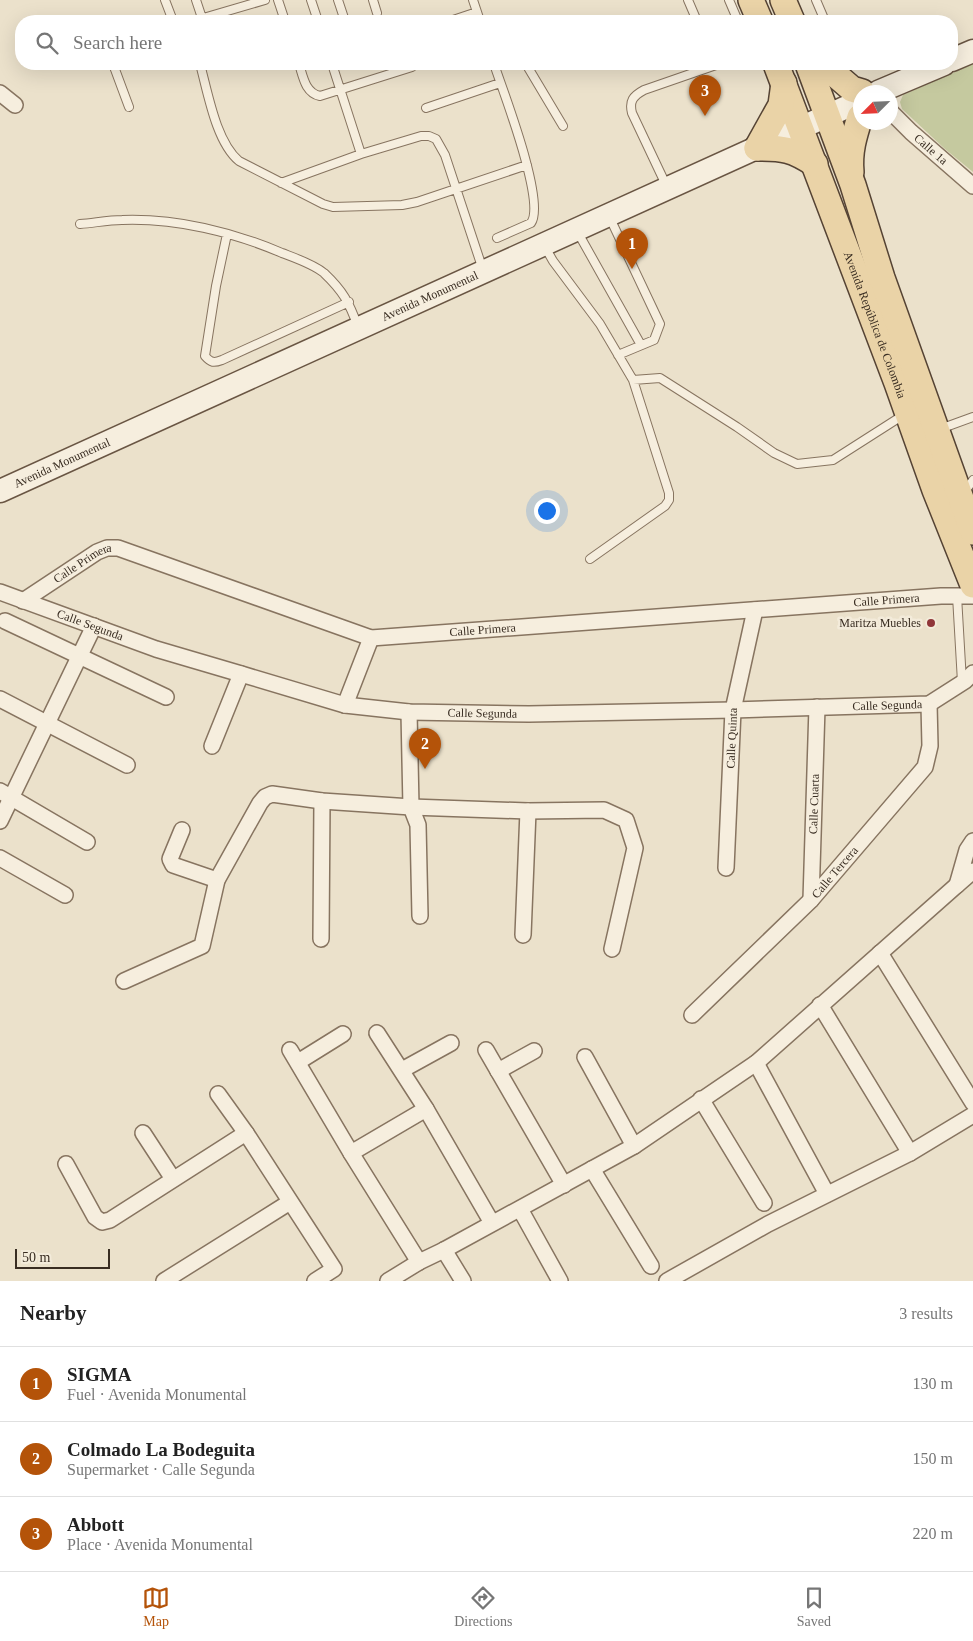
<!DOCTYPE html>
<meta charset="utf-8">
<style>
:root{--surface:#fff;--page:#f6f6f6;--text:#222;--muted:#767676;--line:#e0e0e0;--accent:#b45309}
body{margin:0;font-family:"Times New Roman",serif;background:var(--page);color:var(--text)}
.compass{position:absolute;left:853px;top:85px;width:45px;height:45px;border-radius:50%;background:var(--surface);box-shadow:0 5px 20px #0002;rotate:246deg}
.scale{position:absolute;left:15px;bottom:12px;width:95px;box-sizing:border-box;padding-left:5px;border:2px solid #392d22;border-top:0;font-size:14px;line-height:18px;white-space:nowrap;color:#392d22;-webkit-text-stroke:4px #f3ebda;paint-order:stroke}
.you{position:absolute;left:546px;top:510px;width:18px;height:18px;margin:-12px;border:4px solid #fff;border-radius:50%;background:#1a73e8;box-shadow:0 0 0 8px #1a73e833}
.badge{display:grid;place-items:center;width:32px;height:32px;border-radius:50%;background:var(--accent);color:#fff;font-size:16px;font-weight:700}
.pin{position:absolute;translate:-50% -41px;filter:drop-shadow(0 1px 2px #0008)}
.pin::after{content:'';position:absolute;top:26px;width:18px;height:15px;background:inherit;clip-path:polygon(0 0,100% 0,50% 100%)}
.list{margin:0;padding:0;list-style:none}
h2{display:flex;justify-content:space-between;align-items:center;height:65px;margin:0;padding:0 20px;font-size:21px}
h2 small{font-size:16px;font-weight:400;color:var(--muted)}
.list li{display:grid;grid-template-columns:32px 1fr auto;gap:15px;align-items:center;box-sizing:border-box;height:75px;padding:0 20px;border-top:1px solid var(--line)}
.list b{display:block;font-size:19px;white-space:nowrap}
.list p{margin:0;font-size:16px;white-space:nowrap;color:var(--muted)}
.list em{font-size:16px;font-style:normal;color:var(--muted)}
.icon{flex:none;width:28px;height:28px;fill:none;stroke:currentColor;stroke-width:2;stroke-linecap:round;stroke-linejoin:round}
.map{position:relative;flex:none;width:973px;height:1281px;overflow:hidden}
.search{position:absolute;background:var(--surface);box-shadow:0 5px 20px #0002;left:15px;right:15px;top:15px;height:55px;display:flex;align-items:center;gap:12px;box-sizing:border-box;padding:0 18px;border-radius:20px;color:var(--muted);font-size:19px}
.sheet{height:290px;background:var(--surface)}
nav{display:flex;justify-content:space-around;align-items:center;box-sizing:border-box;height:70px;border-top:1px solid var(--line);background:var(--surface);font-size:14px;color:var(--muted)}
nav a{display:grid;justify-items:center;gap:2px}
nav .on{color:var(--accent)}
.map>svg:first-child{display:block}
</style>
<div class="map">
<svg width="973" height="1281" viewBox="0 0 973 1281">
<rect width="100%" height="100%" fill="#ebe1cb"/>
<path fill="#c5c99f" d="M973,64V172L945,149L902,109L900,102L903,95Z"/>
<g fill="none" stroke-linecap="round" stroke-linejoin="round">
<g stroke="#877460" stroke-width="10">
<path id="lane" d="M165,0L173,21
M196,0L202,18
M278,0L285,21
M311,0L318,21
M338,0L345,21
M373,0L377,13
M473,0L480,21
M688,0L697,21
M729,0L738,21
M816,0L825,21
M193,21L265,0
M450,21L477,12
M113,64L129,107
M200,64C208,93 216,142 239,161L323,204L333,207L402,205L417,202L527,165
M299,64C303,76 305,93 320,96L412,67
M332,64L361,154
M494,64C503,91 546,202 531,223L497,238
M526,64L563,126
M426,108L500,83
M281,183L361,154L421,136H429L436,139L445,155L483,270
M667,187L632,113C629,101 633,96 644,90L719,64
M609,216L660,324L654,340L618,355
M80,224C94,223 108,220 122,220C176,218 233,232 282,253C295,258 313,264 324,273C343,291 349,302 358,327
M577,231L641,345
M227,234L216,286L205,356C211,363 214,363 222,360L349,302
M545,247L553,261L600,324L633,380L660,378L737,427L774,453L797,464L833,460L905,414
M940,429L973,417
M964,493L973,480
M590,559L665,506L669,500V493L633,380
M957,596L962,682"/>
</g>
<g stroke="#877460" stroke-width="18">
<g id="street">
<path d="M0,93L15,105"/>
<path id="s1" d="M890,111L911,132L973,186"/>
<path id="s2" d="M0,592L156,649L241,674L345,705L409,712L529,714L733,710L929,704L965,681L973,673"/>
<path id="s3" d="M23,601L97,552L107,548H118L371,638L941,596H973"/>
<path d="M5,621L166,697"/>
<path d="M0,699L127,765"/>
<path d="M345,705L371,638"/>
<path d="M409,712L411,807L418,825L420,916"/>
<path d="M212,746L241,674"/>
<path d="M0,791L87,842"/>
<path d="M0,821L94,626"/>
<path d="M182,830L170,859L173,865L217,880"/>
<path d="M973,841L967,850L957,885L973,871"/>
<path d="M0,858L65,895"/>
<path id="s4" d="M726,868L733,710L755,610"/>
<path id="s5" d="M811,900L817,707"/>
<path d="M523,935L528,811"/>
<path d="M321,939L322,801"/>
<path d="M880,953L973,1103"/>
<path d="M124,981L202,946L217,880L260,803L265,797L272,794L322,801L411,807L528,811L604,810L626,820L635,848L612,949"/>
<path d="M820,1005L910,1153"/>
<path id="s6" d="M692,1015L811,900L925,767L930,746L929,704"/>
<path d="M377,1033L426,1109L492,1223"/>
<path d="M290,1050L351,1153L419,1262"/>
<path d="M486,1050L564,1185"/>
<path d="M585,1057L634,1146"/>
<path d="M298,1062L343,1034"/>
<path d="M756,1063L827,1194"/>
<path d="M402,1070L451,1043"/>
<path d="M498,1071L534,1051"/>
<path d="M218,1094L246,1133L334,1269L315,1281"/>
<path d="M701,1099L764,1203"/>
<path d="M143,1133L173,1179"/>
<path d="M351,1153L426,1109"/>
<path d="M66,1164L95,1217L102,1222L110,1220L246,1133"/>
<path d="M592,1169L651,1266"/>
<path d="M520,1209L560,1281"/>
<path d="M444,1250L463,1281"/>
<path d="M164,1281L290,1202"/>
<path d="M388,1281L419,1262L444,1250L634,1146L756,1063L957,885"/>
<path d="M667,1281L768,1224L910,1153L973,1115"/>
</g>
</g>
<g stroke="#695543" stroke-width="25">
<g id="secondary">
<path d="M952,60L973,51"/>
<path d="M878,92L944,64"/>
<path id="s7" d="M0,491L860,101"/>
</g>
</g>
<g stroke="#554334" stroke-width="28">
<g id="primary">
<path d="M751,0L760,21"/>
<path d="M783,0L792,21"/>
<path id="s8" d="M776,64L897,383L935,490L973,585"/>
<path d="M808,64L853,185L882,278L973,532"/>
<path d="M823,64L852,89L862,92"/>
<path d="M757,148L781,105L784,83"/>
<path d="M757,148C784,148 792,149 815,164"/>
<path d="M851,172C849,152 854,136 860,117"/>
</g>
</g>
<use href="#lane" stroke="#f6eede" stroke-width="8"/>
<use href="#street" stroke="#f6eede" stroke-width="15"/>
<use href="#secondary" stroke="#f6eede" stroke-width="22"/>
<use href="#primary" stroke="#ead3a7" stroke-width="25"/>
</g>
<circle fill="#903639" stroke="#f3ebda" stroke-width="2" cx="931" cy="623" r="5"/>
<g text-anchor="middle" dominant-baseline="central" stroke-width="5" stroke-linejoin="round" paint-order="stroke">
<g font-size="12" fill="#392d22" stroke="#f3ebda">
<text stroke="none"><textPath href="#s1" startOffset="56">Calle 1a</textPath></text>
<text stroke="none"><textPath href="#s7" startOffset="472">Avenida Monumental</textPath></text>
<text stroke="none"><textPath href="#s8" startOffset="279">Avenida República de Colombia</textPath></text>
<text stroke="none"><textPath href="#s7" startOffset="68">Avenida Monumental</textPath></text>
<text stroke="none"><textPath href="#s3" startOffset="71">Calle Primera</textPath></text>
<text stroke="none"><textPath href="#s3" startOffset="896">Calle Primera</textPath></text>
<text stroke="none"><textPath href="#s2" startOffset="96">Calle Segunda</textPath></text>
<text stroke="none"><textPath href="#s3" startOffset="491">Calle Primera</textPath></text>
<text stroke="none"><textPath href="#s2" startOffset="906">Calle Segunda</textPath></text>
<text stroke="none"><textPath href="#s2" startOffset="501">Calle Segunda</textPath></text>
<text stroke="none"><textPath href="#s4" startOffset="130">Calle Quinta</textPath></text>
<text stroke="none"><textPath href="#s5" startOffset="96">Calle Cuarta</textPath></text>
<text stroke="none"><textPath href="#s6" startOffset="202">Calle Tercera</textPath></text>
</g>
<g font-size="12" fill="#392d22" stroke="#f3ebda" text-anchor="end">
<text x="921" y="623">Maritza Muebles</text>
</g>
</g>
</svg>
<svg class="compass" viewBox="-18 -18 36 36"><path d="M0-13l5 13h-10z" fill="#e53935"/><path d="M0 13l5-13h-10z" fill="#767676"/></svg>
<div class="scale">50 m</div>
<div class="you"></div>
<div class="pin badge" style="left:632px;top:269px">1</div>
<div class="pin badge" style="left:425px;top:769px">2</div>
<div class="pin badge" style="left:705px;top:116px">3</div>
<div class="search"><svg class="icon" aria-label="search" viewBox="0 0 24 24"><circle cx="10" cy="10" r="6"/><path d="M15 15l6 6"/></svg>Search here</div>
</div>
<section class="sheet">
<h2>Nearby<small>3 results</small></h2>
<ul class="list">
<li><span class="badge">1</span><div><b>SIGMA</b><p>Fuel · Avenida Monumental</p></div><em>130 m</em></li>
<li><span class="badge">2</span><div><b>Colmado La Bodeguita</b><p>Supermarket · Calle Segunda</p></div><em>150 m</em></li>
<li><span class="badge">3</span><div><b>Abbott</b><p>Place · Avenida Monumental</p></div><em>220 m</em></li>
</ul>
</section>
<nav>
<a class="on"><svg class="icon" aria-label="map" viewBox="0 0 24 24"><path d="M3 6l6-2 6 2 6-2v14l-6 2-6-2-6 2zM9 4v14M15 6v14"/></svg>Map</a>
<a><svg class="icon" aria-label="directions" viewBox="0 0 24 24"><path d="M12 3l9 9-9 9-9-9zM9 14v-3h6M13 9l2 2-2 2"/></svg>Directions</a>
<a><svg class="icon" aria-label="saved" viewBox="0 0 24 24"><path d="M7 4h10v16l-5-4-5 4z"/></svg>Saved</a>
</nav>
